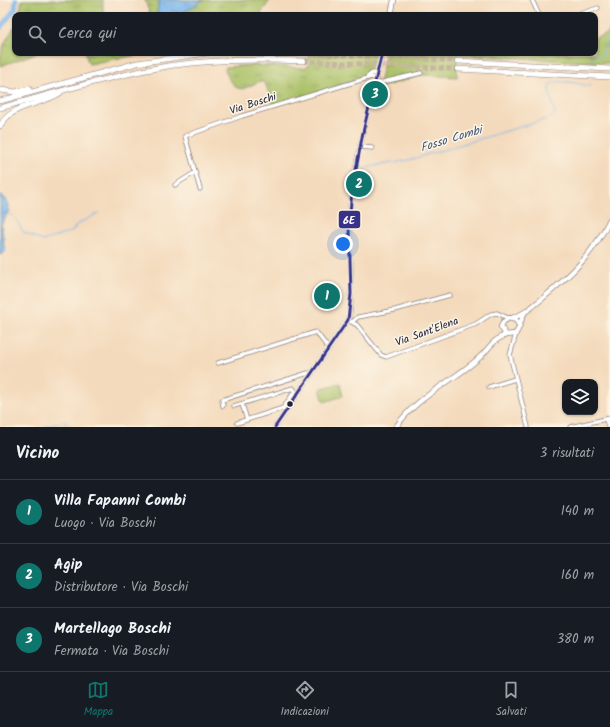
<!DOCTYPE html>
<html lang="it">
<meta charset="utf-8">
<style>
:root{--surface:#171b24;--page:#20242c;--text:#f1f3f6;--muted:#9ea1a6;--line:#363941;--accent:#0f766e}
body{margin:0;font-family:Kalam,sans-serif;background:var(--page);color:var(--text)}
.controls{position:absolute;right:12px;bottom:12px;display:grid;overflow:hidden;border-radius:8px;box-shadow:0 1px 3px #0004}
.controls button{width:36px;height:36px;display:grid;place-items:center;padding:0;border:0;border-bottom:1px solid var(--line);background:var(--surface);color:var(--text);font:20px sans-serif}
.you{position:absolute;left:343px;top:244px;width:14px;height:14px;margin:-10px;border:3px solid #fff;border-radius:50%;background:#1a73e8;box-shadow:0 0 0 6px #1a73e833}
.badge{display:grid;place-items:center;width:26px;height:26px;border-radius:50%;background:var(--accent);color:#fff;font-size:13px;font-weight:700}
.pin{position:absolute;translate:-50% -50%;border:2px solid #fff;box-shadow:0 1px 4px #0006}
.list{margin:0;padding:0;list-style:none}
h2{display:flex;justify-content:space-between;align-items:center;height:52px;margin:0;padding:0 16px;font-size:17px}
h2 small{font-size:13px;font-weight:400;color:var(--muted)}
.list li{display:grid;grid-template-columns:26px 1fr auto;gap:12px;align-items:center;box-sizing:border-box;height:64px;padding:0 16px;border-top:1px solid var(--line)}
.list b{display:block;font-size:15px;white-space:nowrap}
.list p{margin:0;font-size:13px;white-space:nowrap;color:var(--muted)}
.list em{font-size:13px;font-style:normal;color:var(--muted)}
.icon{flex:none;width:22px;height:22px;fill:none;stroke:currentColor;stroke-width:2;stroke-linecap:round;stroke-linejoin:round}
.map{position:relative;flex:none;width:610px;height:427px;overflow:hidden}
.search{position:absolute;background:var(--surface);box-shadow:0 1px 3px #0004;left:12px;right:12px;top:12px;height:44px;display:flex;align-items:center;gap:10px;box-sizing:border-box;padding:0 14px;border-radius:8px;color:var(--muted);font-size:15px}
.sheet{height:244px;background:var(--surface)}
nav{display:flex;justify-content:space-around;align-items:center;box-sizing:border-box;height:56px;border-top:1px solid var(--line);background:var(--surface);font-size:11px;color:var(--muted)}
nav a{display:grid;justify-items:center;gap:2px}
nav .on{color:var(--accent)}
.map>svg:first-child{display:block}
</style>
<div class="map">
<svg width="610" height="427" viewBox="0 0 610 427">
<defs>
<pattern id="grass-tufts" width="24" height="20" patternUnits="userSpaceOnUse"><rect width="24" height="20" fill="#a8bf64"/><path d="M3 7l-1-3M5 7V3M7 7l1-3M15 17l-1-3M17 17v-4M19 17l1-3" fill="none" stroke="#889b54"/></pattern>
<pattern id="water-ripples" width="26" height="14" patternUnits="userSpaceOnUse"><rect width="26" height="14" fill="#79b5eb"/><path d="M2 4q2-2 4 0t4 0M15 11q2-2 4 0t4 0" fill="none" stroke="#6393c0"/></pattern>
</defs>
<rect width="100%" height="100%" fill="#fcf5e5"/>
<filter id="ink" filterUnits="userSpaceOnUse"><feTurbulence type="fractalNoise" baseFrequency=".025" numOctaves="2"/><feDisplacementMap in="SourceGraphic" scale="8" xChannelSelector="R" yChannelSelector="G"/><feConvolveMatrix kernelMatrix="1 2 1 2 8 2 1 2 1" color-interpolation-filters="sRGB"/></filter>
<filter id="wash" filterUnits="userSpaceOnUse"><feTurbulence type="fractalNoise" baseFrequency=".012" numOctaves="4" result="noise"/><feDisplacementMap in="SourceGraphic" scale="16" xChannelSelector="R" yChannelSelector="G"/><feGaussianBlur stdDeviation="0.9" result="paint"/><feColorMatrix in="noise" values="0 0 0 0 0 0 0 0 0 0 0 0 0 0 0 0 0 1.4 0 .05"/><feComposite in="paint" operator="in"/></filter>
<g filter="url(#wash)">
<rect width="100%" height="100%" fill="#f4dabc"/>
<path fill="url(#grass-tufts)" stroke="#657050" d="M22,0H103V15H19Z
M145,0H270L260,15H150Z
M15,26V53H37L0,66C0,49 6,40 15,26Z
M610,30V63L457,55V77L422,75L378,88L386,53H595V38L607,34Z
M85,53H147L89,64Z
M309,53H379L375,71L363,78L276,105L273,103L265,83L260,81L243,89L237,88L229,79L225,70L226,67L253,65L306,68L309,64Z"/>
<path fill="#a8bf64" stroke="#657050" d="M340,383L343,396L324,402L320,389Z"/>
<path fill="url(#water-ripples)" stroke="#4e6c93" d="M159,0H203C186,12 181,15 160,15L157,13Z
M0,194L7,202L9,210L1,225L4,243L3,244L6,249L5,252L0,255Z"/>
<g fill="none" stroke-linecap="round" stroke-linejoin="round">
<path stroke="#79b5eb" stroke-width="1" d="M608,35L610,30
M590,60L593,58L602,55L608,38
M550,118L555,113L549,90L550,84C561,79 577,83 588,86L590,85
M359,169L409,160L547,119
M9,214L12,216
M15,217L23,232L43,241L73,231L76,225L99,213
M44,427L64,421L68,427"/>
<path stroke="#79b5eb" stroke-width="5" d="M0,28L15,9L16,0"/>
</g>
</g>
<g filter="url(#ink)">
<g fill="none" stroke-linecap="round" stroke-linejoin="round">
<path stroke="#cab5a2" stroke-width="5" stroke-dasharray="5 2.5" stroke-linecap="butt" d="M305,53L457,61
M304,61L457,69"/>
<g stroke="#8b7e7c" stroke-width="5">
<path id="minor" d="M532,0L539,15
M577,15L598,8
M365,79L372,73L377,74
M375,84L421,73
M361,147L372,148
M175,185L194,173
M200,189L185,136L242,116L371,77L377,78
M348,320L357,325L381,355L386,357L476,324L491,314L497,313L508,318
M352,322L358,317L395,310L450,295
M516,334L510,355L528,427
M218,363L316,332L329,349
M489,387L515,379
M242,404L247,420
M223,406L222,400L308,373L312,374
M234,406L293,388L295,391L283,408L286,411
M606,419L608,427
M237,423L283,408
M570,427L610,418"/>
</g>
<g stroke="#8b7e7c" stroke-width="6">
<path id="major" d="M391,15L394,0
M512,318C524,315 533,306 543,298C572,274 593,254 610,219
M519,325L516,320L509,318L503,322L501,327L506,335L515,334C520,329 520,321 524,314
M275,427L348,320C355,288 347,245 350,211C355,158 370,105 382,53
M396,427C417,396 451,383 479,358C487,351 494,338 506,335"/>
</g>
<g stroke="#8b7e7c" stroke-width="6">
<path id="highway" d="M302,53H305
M457,61L610,69
M457,69L610,77
M0,90L15,92L29,89
M0,101L137,63L207,53
M0,108C54,93 107,77 162,67C209,59 256,59 304,61
M0,126C13,103 40,106 60,93"/>
</g>
<use href="#minor" stroke="#fff" stroke-width="3.5"/>
<use href="#major" stroke="#fff" stroke-width="4.5"/>
<use href="#highway" stroke="#fff" stroke-width="5"/>
<g stroke="#fcf5e5" stroke-width="6">
<path id="bus-1" d="M275,427L348,320L351,294L349,224L352,191L363,132L382,53"/>
</g>
<use href="#bus-1" stroke="#393185" stroke-width="3"/>
</g>
</g>
<circle fill="#22223b" stroke="#fcf5e5" stroke-width="1.5" cx="290" cy="404" r="3.5"/>
<g text-anchor="middle" dominant-baseline="central" stroke-width="3" stroke-linejoin="round" paint-order="stroke">
<g font-size="11" fill="#22223b" stroke="#fcf5e5">
<text transform="translate(253 104) rotate(-18)">Via Boschi</text>
<text transform="translate(427 332) rotate(-20)">Via Sant'Elena</text>
</g>
<g font-size="12" font-style="italic" fill="#405579" stroke="#fcf5e5">
<text transform="translate(451 139) rotate(-17)">Fosso Combi</text>
</g>
</g>
<rect stroke="#fcf5e5" stroke-width="1.5" x="338" y="210" width="23" height="19" rx="4" fill="#393185"/>
<g font-size="11" text-anchor="middle" font-weight="bold" fill="#fff">
<text x="349" y="224">6E</text>
</g>
</svg>
<div class="controls">
<button><svg class="icon" aria-label="layers" viewBox="0 0 24 24"><path d="M12 4l9 5-9 5-9-5zM3 14l9 5 9-5"/></svg></button>
</div>
<div class="you"></div>
<div class="pin badge" style="left:327px;top:296px">1</div>
<div class="pin badge" style="left:359px;top:184px">2</div>
<div class="pin badge" style="left:375px;top:94px">3</div>
<div class="search"><svg class="icon" aria-label="search" viewBox="0 0 24 24"><circle cx="10" cy="10" r="6"/><path d="M15 15l6 6"/></svg>Cerca qui</div>
</div>
<section class="sheet">
<h2>Vicino<small>3 risultati</small></h2>
<ul class="list">
<li><span class="badge">1</span><div><b>Villa Fapanni Combi</b><p>Luogo · Via Boschi</p></div><em>140 m</em></li>
<li><span class="badge">2</span><div><b>Agip</b><p>Distributore · Via Boschi</p></div><em>160 m</em></li>
<li><span class="badge">3</span><div><b>Martellago Boschi</b><p>Fermata · Via Boschi</p></div><em>380 m</em></li>
</ul>
</section>
<nav>
<a class="on"><svg class="icon" aria-label="map" viewBox="0 0 24 24"><path d="M3 6l6-2 6 2 6-2v14l-6 2-6-2-6 2zM9 4v14M15 6v14"/></svg>Mappa</a>
<a><svg class="icon" aria-label="directions" viewBox="0 0 24 24"><path d="M12 3l9 9-9 9-9-9zM9 14v-3h6M13 9l2 2-2 2"/></svg>Indicazioni</a>
<a><svg class="icon" aria-label="saved" viewBox="0 0 24 24"><path d="M7 4h10v16l-5-4-5 4z"/></svg>Salvati</a>
</nav>
